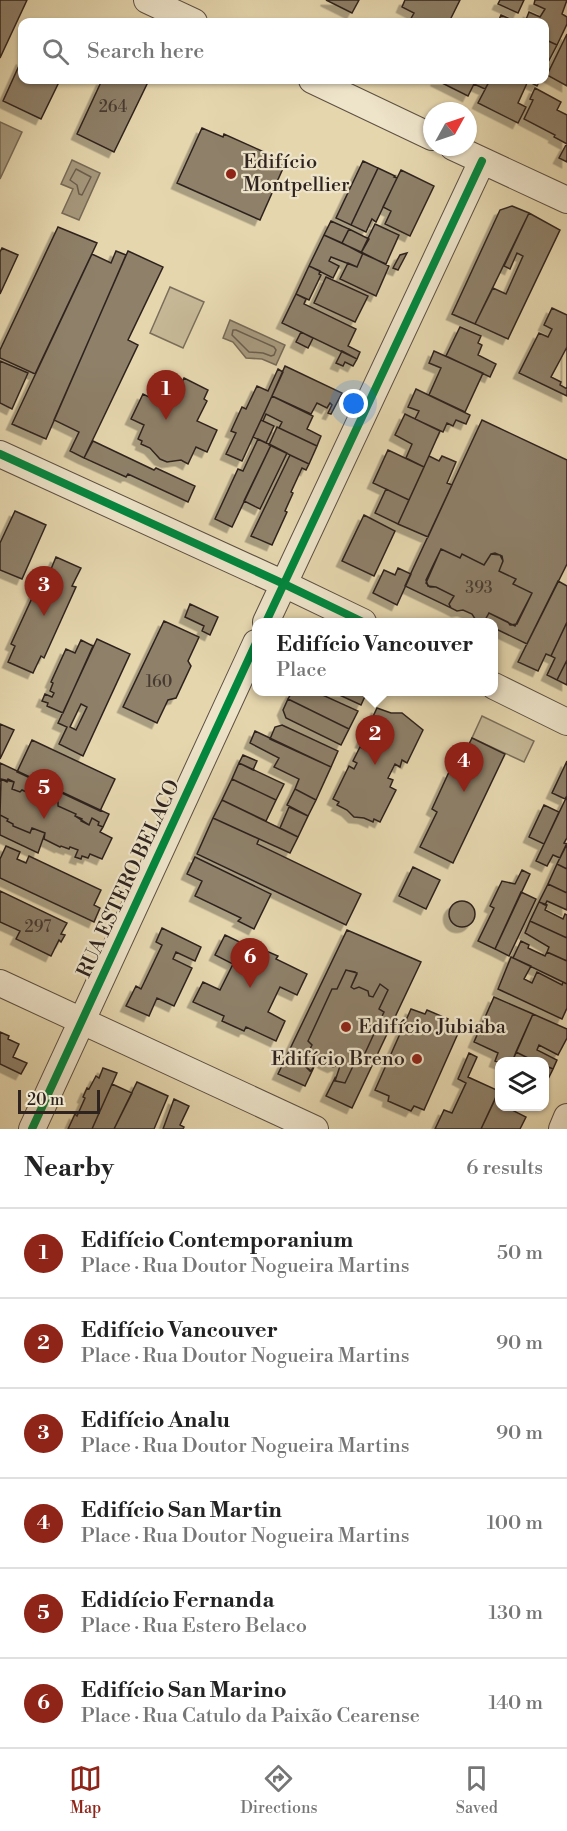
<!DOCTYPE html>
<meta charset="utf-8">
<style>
:root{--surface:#fff;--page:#f6f6f6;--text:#222;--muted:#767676;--line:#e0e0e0;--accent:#8f2418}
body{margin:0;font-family:"Libre Bodoni",serif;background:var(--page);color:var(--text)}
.controls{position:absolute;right:18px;bottom:18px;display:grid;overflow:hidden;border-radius:12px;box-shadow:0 2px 4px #0004}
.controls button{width:54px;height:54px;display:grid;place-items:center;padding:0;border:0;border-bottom:2px solid var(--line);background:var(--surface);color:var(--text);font:30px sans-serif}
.compass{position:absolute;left:423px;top:102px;width:54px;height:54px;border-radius:50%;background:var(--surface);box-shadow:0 2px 4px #0004;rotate:50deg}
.scale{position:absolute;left:18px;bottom:15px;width:82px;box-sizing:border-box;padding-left:6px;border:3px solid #2f231f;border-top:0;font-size:16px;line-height:21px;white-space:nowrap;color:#2f231f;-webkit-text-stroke:4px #eee4ca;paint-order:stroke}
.you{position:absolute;left:354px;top:404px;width:21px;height:21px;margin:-15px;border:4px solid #fff;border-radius:50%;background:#1a73e8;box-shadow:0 0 0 9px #1a73e833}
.badge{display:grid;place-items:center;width:39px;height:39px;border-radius:50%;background:var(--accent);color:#fff;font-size:20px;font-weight:700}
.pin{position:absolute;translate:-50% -50px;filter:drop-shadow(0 2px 3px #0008)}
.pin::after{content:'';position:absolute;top:32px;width:21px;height:18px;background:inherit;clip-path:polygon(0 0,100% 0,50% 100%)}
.popup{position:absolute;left:252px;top:618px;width:246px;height:78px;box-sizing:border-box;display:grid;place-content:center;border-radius:12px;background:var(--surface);filter:drop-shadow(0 2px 4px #0005);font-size:20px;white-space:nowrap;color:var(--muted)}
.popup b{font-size:22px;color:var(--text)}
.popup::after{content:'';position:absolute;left:50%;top:100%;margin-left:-12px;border:12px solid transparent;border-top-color:var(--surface)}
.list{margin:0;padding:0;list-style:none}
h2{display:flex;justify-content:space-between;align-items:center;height:78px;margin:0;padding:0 24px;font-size:26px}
h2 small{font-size:20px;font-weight:400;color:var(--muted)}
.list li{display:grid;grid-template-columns:39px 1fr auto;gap:18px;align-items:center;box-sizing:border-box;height:90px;padding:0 24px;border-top:2px solid var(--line)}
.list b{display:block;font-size:22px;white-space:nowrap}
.list p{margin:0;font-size:20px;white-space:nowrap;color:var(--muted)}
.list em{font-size:20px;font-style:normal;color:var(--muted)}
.icon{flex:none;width:33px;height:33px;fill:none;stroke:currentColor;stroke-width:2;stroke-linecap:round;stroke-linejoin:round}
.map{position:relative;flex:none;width:567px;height:1129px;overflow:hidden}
.search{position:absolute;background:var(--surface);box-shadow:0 2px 4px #0004;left:18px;right:18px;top:18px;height:66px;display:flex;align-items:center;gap:15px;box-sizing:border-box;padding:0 21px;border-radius:12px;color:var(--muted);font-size:22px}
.sheet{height:618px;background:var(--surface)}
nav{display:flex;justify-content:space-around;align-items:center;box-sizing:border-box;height:84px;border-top:2px solid var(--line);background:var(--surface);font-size:16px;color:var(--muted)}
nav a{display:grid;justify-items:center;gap:3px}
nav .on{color:var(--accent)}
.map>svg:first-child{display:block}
</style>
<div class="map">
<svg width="567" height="1129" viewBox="0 0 567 1129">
<defs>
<filter id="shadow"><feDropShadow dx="-5.5" dy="5.5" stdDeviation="0" flood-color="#0004"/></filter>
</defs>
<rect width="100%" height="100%" fill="#e5d6ae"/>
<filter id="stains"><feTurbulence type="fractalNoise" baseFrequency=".00333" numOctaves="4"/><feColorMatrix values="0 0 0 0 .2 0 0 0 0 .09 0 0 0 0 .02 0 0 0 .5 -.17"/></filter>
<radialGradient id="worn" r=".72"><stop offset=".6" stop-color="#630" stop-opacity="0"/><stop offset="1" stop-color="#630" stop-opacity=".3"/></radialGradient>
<path fill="#c6b896" stroke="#7a6e5a" stroke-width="1.5" d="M170,287L204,302L183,348L150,333Z
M482,716L534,741L524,762L472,738Z"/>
<path fill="#a7997d" stroke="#776a57" stroke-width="1.5" d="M0,122L22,132L0,179Z
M72,160L100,173L79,220L62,213L73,189L61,184Z
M230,320L285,345L276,365L262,359L246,358L233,342L223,338Z"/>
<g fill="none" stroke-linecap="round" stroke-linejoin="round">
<path stroke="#6b5e4e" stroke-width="1.5" d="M76,169L91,177L82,195L79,194L77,185L70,180Z
M233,330H236L274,347L276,350L274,355L271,356L263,353L249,352L232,335Z"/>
</g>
<path fill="#8e8069" stroke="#2f231f" stroke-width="1.5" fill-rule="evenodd" filter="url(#shadow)" d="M0,0H27L0,58Z
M326,0H359L352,13Z
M405,0H460L449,22H409L414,13L402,7Z
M500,0H524L518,13L498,4Z
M535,0H567L562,14L567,17V24L557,45L544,39V22H525L529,12L540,17L545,9L534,4Z
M501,15L517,22H498Z
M567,34V86L547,75Z
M544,39L557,45L544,70Z
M22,59V80H60L41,119L3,101Z
M102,80H149L114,152L77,134Z
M436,80H490L485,89L474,84L468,96Z
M490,80H540L537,86L528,81L518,103L526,107L518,123L478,103Z
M535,88L561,102L557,110L567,115V144L554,137L555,135L524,119L533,100L530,99Z
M202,128L223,137L224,134L264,152L263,156L284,166L260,220L177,183Z
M567,143V162L559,158Z
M363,161L378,168L351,225L336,218Z
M378,168L395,176L394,177L397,178L376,222L372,219L366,232L351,225Z
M401,170L434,186L410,236L385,224L391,211L383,207Z
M512,206L529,213L475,324L452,314L500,210Z
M529,213L560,230L508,339L475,324L493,288L506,294L523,256L517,253L510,269L504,266Z
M331,221L349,229L342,243L324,235Z
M375,224L399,235L386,264L361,253Z
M58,227L97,243L35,374L0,358V350Z
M349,229L369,239L361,253L342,243Z
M324,235L363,253L357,267L331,257L329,261L339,266L333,278L309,266Z
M2,248L18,255L0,294V252Z
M116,251L126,255L46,439L12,424L92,254L111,263Z
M128,251L163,267L128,340L138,345L84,458L70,451L79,432L54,420Z
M363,253L389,266L376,296L340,279L348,263L357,267Z
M407,253L398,270L393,268L400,255Z
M309,266L320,271L319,274L321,275L309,300L296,294Z
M326,277L368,296L355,322L314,303Z
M296,294L306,299L304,304L356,329L348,346L360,352L357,359L282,323Z
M552,308L567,315V396L519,373L539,333L548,337L552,329L544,325Z
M460,327L481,336L478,343L482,345L478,355L496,364L490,377L446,356Z
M301,332L313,338L308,348L296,342Z
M567,347V389L560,385L561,382L551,377Z
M342,351L357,359L353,366L345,362L343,366L336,363Z
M434,351L483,373L465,412L429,395L441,368L429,363Z
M0,361L28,373L12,409L0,403Z
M285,366L342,393L331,414L328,413L332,405L330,403L327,408L317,403L311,414L272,396Z
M278,369L283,372L242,461L226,454L236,433L231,431L242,407L246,409L257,386L268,391Z
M184,378L208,390L204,399L207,401L197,421L217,430L207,452L196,447L188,464L181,460L167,462L160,459L150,448L141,444L142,441L138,439L144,425L131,419L143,394L165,405L173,389L178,391Z
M416,389L470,415L466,424L456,420L453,426L447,423L443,432L415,419L419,411L408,407Z
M272,396L313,416L307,429L321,436L317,446L279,428L282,422L266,414L263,421L261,420Z
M405,414L440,431L424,467L406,458L412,444L395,435Z
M261,420L274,426L266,443L253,437Z
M482,420L567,460V564L527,644L494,628V622H480L485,620L489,613L515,626L532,593L513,584L516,579L499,571L503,561L500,555L491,554L484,565L462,554L460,558L441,549L426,583L430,587H436L454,596L449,604L451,608L405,586Z
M277,427L317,446L309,464L269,445Z
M258,439L271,445L232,527L215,519L238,469L243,471Z
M93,441L154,470L156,468L195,486L188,502L128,474L126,477L84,458Z
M271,445L287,453L260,509L244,501Z
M388,450L424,467L409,500L373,483Z
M290,455L309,464L306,470L302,468L291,492L293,493L285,511L287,512L272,545L251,536Z
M429,456L439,461L442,456L456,462L447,483L452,485L428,537L398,524Z
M386,489L409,500L398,524L375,513Z
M15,511L46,525L22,579L0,570V543Z
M364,515L395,531L374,576L342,561Z
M441,549L460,558L462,554L484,565L491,554L495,553L502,556L503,561L499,571L516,579L513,584L532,593L517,624L510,625L508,622L489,613L485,620L477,622L472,614L463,610L457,611L451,608L449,604L454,596L436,587L428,586L426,580Z
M56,557L81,568L72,586L76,587L44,658L41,656L33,673L8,662L15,646L11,644L44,572L49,574Z
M398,568L411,574L397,605L373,593L384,570L395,575Z
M558,581L567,586V622L551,656L546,654L538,671L518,662Z
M190,604L218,617L210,635L202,631L204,626L185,617Z
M164,621L199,637L188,661L191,666L176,698L168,700L157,723L123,707Z
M567,622V660L557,680L547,675L555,658L551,656Z
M97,639L130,654L83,756L59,744L67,727L58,723ZM81,704L87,707L76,730L70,727Z
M81,640L93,646L63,713L47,706L48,703L42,701L45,694L52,697L54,693L50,691L53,683L51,682L66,649L75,653Z
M567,660V685L557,680Z
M292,692H316L358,711L349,729L288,699Z
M333,692H367L361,705Z
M288,699L349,729L341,745L286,718L283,710Z
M377,708L391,713H402L423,730L407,763L402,760L400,767L395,764L388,778L393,780L390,787L396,790L380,822L374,819L373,822L364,818L354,817L347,810L337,805L339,802L333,799L349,766L354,769L357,763L353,761L360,747L364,749L366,744L361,742Z
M0,724L14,730L0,759Z
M282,725L338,751L331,767L270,739L275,727Z
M255,731L331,767L316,800L295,789L299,779L274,767L279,758L250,743Z
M472,738L505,754L453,863L420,847L437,812L432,809L449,772L454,774Z
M32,740L115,779L100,811L17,772Z
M243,755L257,761L253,770L239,763Z
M567,761V796L565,799L552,793Z
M0,763L109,814L103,827L98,825L99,822L92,818L89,825L81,821L82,819L75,816L76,814L58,806V802L50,799L44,800L22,790L20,792L12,789L14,782L8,779L7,782L1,779L0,782Z
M239,763L284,784L276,800L232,779Z
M1,779L14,782L12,789L20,792L22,790L44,800L50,799L58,802V806L76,814L75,816L89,825L92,818L99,822L98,825L103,827L100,832L112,838L102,859L90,854L88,858L82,856L81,859L75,857L78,850L70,847L69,849L61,846L60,847L44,839L45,833L32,828L30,833L13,826V824L7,821L8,819L0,815Z
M232,779L276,800L266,821L222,800Z
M295,789L316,800L308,816L287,805Z
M567,796V838L564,843L567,844L560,858L553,855L547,866L536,861Z
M222,800L298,837L290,853L213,818Z
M544,805L559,812L544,844L529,837Z
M289,807L308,816L298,837L280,828Z
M0,815L8,819L7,821L13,824V826L30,833L32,828L45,833L38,853L0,835Z
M213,818L259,839L257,844L361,894L346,925L197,854Z
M567,843V869L557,864Z
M6,846L20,852L17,859L26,863L29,856L101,890L94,905L100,908L94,922L0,878V859Z
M195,857L271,894L254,929L238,921L241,918L195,896L202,881L187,874Z
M557,864L567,869V893L548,884Z
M413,867L440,880L426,909L399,896Z
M522,870L530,874L495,949L478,941L494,908L490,906L502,881L515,884Z
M548,884L567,893V910L547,901L545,905L539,902Z
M0,891L67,923L61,934L65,935L61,942L59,940L51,956L16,939L20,931L0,922Z
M521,892L536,899L509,956L495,949Z
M449 914a13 13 0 1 1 26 0a13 13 0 1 1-26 0Z
M539,902L547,905L545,910L563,919L565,914L567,915V938L530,921Z
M530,921L567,938V961L547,952L549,947L525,933Z
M162,928L201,947L195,961L176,952L173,959L192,968L174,1006L157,998L149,1016L126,1006L136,986L141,989L162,945L156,942Z
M347,930L421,962L352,1108L326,1096L335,1078L336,1081L345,1083L354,1064L357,1066L360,1064L384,1012L379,1009L388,990L380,984L373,997L369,996L368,991L359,987L354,989L351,987L357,974L355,972L346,970L337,989H332L308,1041L312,1045L303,1064L310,1071L313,1069L305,1086L278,1074Z
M225,935L254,949L255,946L278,956L276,959L307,974L297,995L280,987L268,1012L285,1021L276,1041L246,1027L244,1031L222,1021L224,1016L193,1002L203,982L220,990L233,964L215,955Z
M521,941L529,945L528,948L545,956L547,952L567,961V984L513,958Z
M511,957L531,966L524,979L532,983L537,972L562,985L563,982L567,984V1008L562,1019L498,989Z
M346,970L357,973L351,987L354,989L359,987L368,991L369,996L373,997L380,984L388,990L379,1009L384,1012L360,1064L357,1066L354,1064L345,1083L335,1081L340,1066L337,1065L333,1067L324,1063L319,1057L311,1071L303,1064L312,1045L308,1041L332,989H337Z
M494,997L533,1014L512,1062H500V1063L495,1061L498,1053L474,1042Z
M411,1009L425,1014L427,1010L448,1019L446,1023L460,1029L424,1110L414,1106L411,1111L388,1101L389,1096L375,1090Z
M533,1014L567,1029V1038L558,1055L539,1045L537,1050L557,1060L553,1069L544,1065V1062H536L516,1052Z
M0,1032L9,1036L8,1039L19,1044L13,1057L27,1063L21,1074L0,1064Z
M516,1052L536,1062H512Z
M469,1053L477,1057L468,1077L499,1091L481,1129H435L444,1110L452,1113L466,1083L458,1079Z
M544,1065L553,1069L544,1087Z
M103,1068L117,1073L92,1129H68L75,1114L77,1116L85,1098L83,1097L87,1088L89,1089L96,1076L99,1078Z
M137,1082L168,1096L154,1129H114Z
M112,1084L132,1093L114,1129H92Z
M500,1088V1106H504L526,1117L520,1129H481Z
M174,1099L189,1106L180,1125L184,1127L183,1129H163Z"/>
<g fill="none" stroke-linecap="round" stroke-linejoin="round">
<g stroke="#5c5043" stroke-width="28">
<path id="minor" d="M147,0L194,22
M312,80L432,137
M453,147L567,200
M0,454L284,584L363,622
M266,622L482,161
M494,686L567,722
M0,983L315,1129
M32,1129L256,643
M562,1129L567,1117"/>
</g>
<use href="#minor" stroke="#eee4ca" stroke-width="26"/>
<g stroke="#eee4ca" stroke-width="11">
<path id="cycleway" d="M0,454L284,584L363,622
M266,622L482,161
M32,1129L256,643"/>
</g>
<use href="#cycleway" stroke="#00873e" stroke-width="8"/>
</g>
<g fill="#8f2418" stroke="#eee4ca" stroke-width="2">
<circle cx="231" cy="174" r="6"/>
<circle cx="346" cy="1027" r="6"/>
<circle cx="417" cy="1059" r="6"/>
</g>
<g text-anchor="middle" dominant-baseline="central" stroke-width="4.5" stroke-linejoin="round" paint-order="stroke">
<g font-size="16" fill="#473a32">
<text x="113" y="107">264</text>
<text x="479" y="588">393</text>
<text x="159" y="682">160</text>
<text x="38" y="927">297</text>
</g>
<g font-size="20" fill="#2f231f" stroke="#eee4ca" text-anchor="start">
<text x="243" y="162">Edifício<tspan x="243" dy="23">Montpellier</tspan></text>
<text x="358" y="1027">Edifício Jubiaba</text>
<text x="405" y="1059" text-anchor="end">Edifício Breno</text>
</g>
<g font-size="20" fill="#2f231f" stroke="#eee4ca">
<text transform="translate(129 879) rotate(-65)">RUA ESTERO BELACO</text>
</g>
</g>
<rect width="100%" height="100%" filter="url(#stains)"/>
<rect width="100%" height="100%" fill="url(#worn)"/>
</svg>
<div class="controls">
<button><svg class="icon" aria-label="layers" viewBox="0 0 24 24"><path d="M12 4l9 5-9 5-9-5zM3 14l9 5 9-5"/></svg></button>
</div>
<svg class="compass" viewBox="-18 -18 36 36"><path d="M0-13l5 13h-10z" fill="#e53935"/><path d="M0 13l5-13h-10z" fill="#767676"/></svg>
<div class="scale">20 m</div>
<div class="you"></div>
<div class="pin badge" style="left:166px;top:420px">1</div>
<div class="pin badge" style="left:375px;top:765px">2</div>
<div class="popup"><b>Edifício Vancouver</b>Place</div>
<div class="pin badge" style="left:44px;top:616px">3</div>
<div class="pin badge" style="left:464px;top:792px">4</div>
<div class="pin badge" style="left:44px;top:819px">5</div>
<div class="pin badge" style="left:250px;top:988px">6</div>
<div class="search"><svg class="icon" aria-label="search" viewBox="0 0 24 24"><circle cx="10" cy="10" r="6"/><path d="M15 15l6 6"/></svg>Search here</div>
</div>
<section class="sheet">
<h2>Nearby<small>6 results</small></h2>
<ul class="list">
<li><span class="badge">1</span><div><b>Edifício Contemporanium</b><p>Place · Rua Doutor Nogueira Martins</p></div><em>50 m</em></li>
<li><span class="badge">2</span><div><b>Edifício Vancouver</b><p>Place · Rua Doutor Nogueira Martins</p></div><em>90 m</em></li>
<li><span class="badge">3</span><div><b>Edifício Analu</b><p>Place · Rua Doutor Nogueira Martins</p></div><em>90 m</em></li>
<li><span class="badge">4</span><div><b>Edifício San Martin</b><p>Place · Rua Doutor Nogueira Martins</p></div><em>100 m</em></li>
<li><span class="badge">5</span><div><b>Edidício Fernanda</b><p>Place · Rua Estero Belaco</p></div><em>130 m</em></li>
<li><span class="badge">6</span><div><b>Edifício San Marino</b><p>Place · Rua Catulo da Paixão Cearense</p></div><em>140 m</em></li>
</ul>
</section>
<nav>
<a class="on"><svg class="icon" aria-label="map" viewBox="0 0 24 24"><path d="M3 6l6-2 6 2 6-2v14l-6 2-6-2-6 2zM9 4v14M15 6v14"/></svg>Map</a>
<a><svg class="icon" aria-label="directions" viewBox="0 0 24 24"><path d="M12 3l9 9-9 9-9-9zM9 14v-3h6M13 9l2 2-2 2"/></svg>Directions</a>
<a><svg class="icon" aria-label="saved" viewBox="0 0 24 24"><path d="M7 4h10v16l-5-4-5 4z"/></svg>Saved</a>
</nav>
